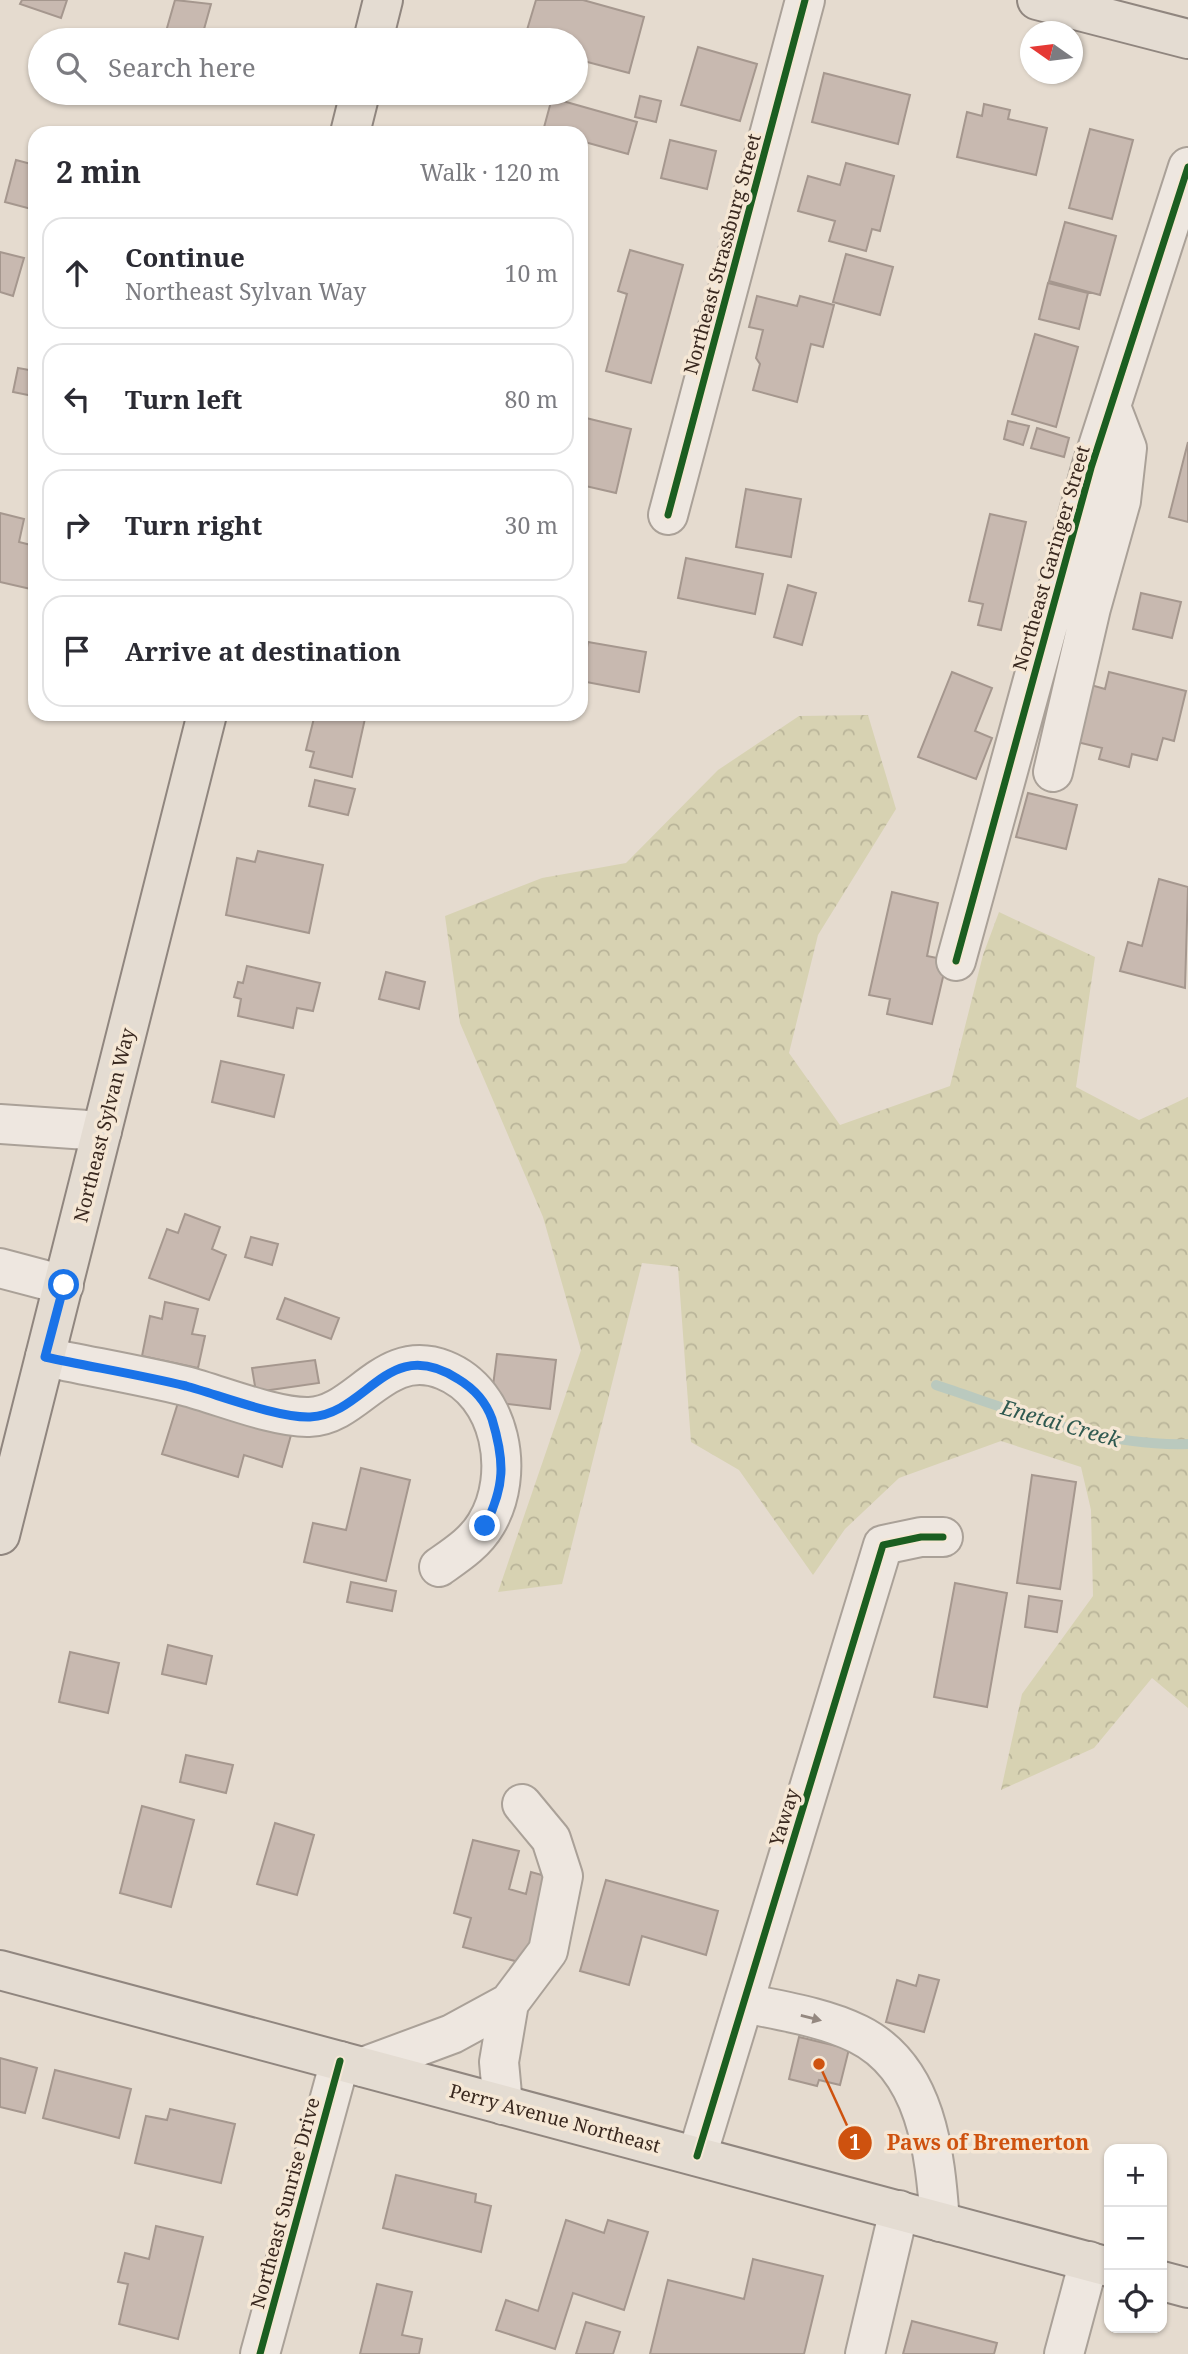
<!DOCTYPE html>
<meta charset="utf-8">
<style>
:root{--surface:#fff;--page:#f2f2f3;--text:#2b2b33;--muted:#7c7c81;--line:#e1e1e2}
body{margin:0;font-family:"Noto Serif",serif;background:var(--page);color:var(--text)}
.controls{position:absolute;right:21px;bottom:21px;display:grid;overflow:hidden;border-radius:14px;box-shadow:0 2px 5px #0004}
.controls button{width:63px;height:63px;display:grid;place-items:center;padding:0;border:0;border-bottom:2px solid var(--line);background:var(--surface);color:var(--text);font:35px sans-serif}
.compass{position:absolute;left:1020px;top:21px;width:63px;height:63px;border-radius:50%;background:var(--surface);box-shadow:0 2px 5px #0004;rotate:284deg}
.stop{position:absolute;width:21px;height:21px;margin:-16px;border:5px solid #1a73e8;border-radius:50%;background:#fff}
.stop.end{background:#1a73e8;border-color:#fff;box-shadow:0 2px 7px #0008}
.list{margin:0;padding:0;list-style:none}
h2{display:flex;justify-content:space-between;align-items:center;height:91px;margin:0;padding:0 28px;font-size:30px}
h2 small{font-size:23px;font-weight:400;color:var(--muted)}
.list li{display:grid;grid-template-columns:46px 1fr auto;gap:21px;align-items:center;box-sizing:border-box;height:112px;margin:0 14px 14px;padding:0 14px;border:2px solid var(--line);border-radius:21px}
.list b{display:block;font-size:26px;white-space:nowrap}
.list p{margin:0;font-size:23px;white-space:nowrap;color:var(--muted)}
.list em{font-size:23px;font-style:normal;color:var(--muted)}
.icon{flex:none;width:38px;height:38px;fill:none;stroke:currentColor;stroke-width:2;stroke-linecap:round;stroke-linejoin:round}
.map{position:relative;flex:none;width:1188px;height:2354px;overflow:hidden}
.search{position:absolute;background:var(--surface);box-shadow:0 2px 5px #0004;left:28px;top:28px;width:560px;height:77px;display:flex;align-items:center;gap:18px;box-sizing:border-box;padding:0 24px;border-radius:38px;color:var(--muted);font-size:26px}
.panel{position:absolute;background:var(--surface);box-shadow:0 2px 5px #0004;left:28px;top:126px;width:560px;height:595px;border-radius:21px}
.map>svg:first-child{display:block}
</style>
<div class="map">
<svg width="1188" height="2354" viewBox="0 0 1188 2354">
<defs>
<pattern id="forest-crowns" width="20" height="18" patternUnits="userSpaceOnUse" patternTransform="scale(1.75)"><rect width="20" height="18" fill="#d7d2b2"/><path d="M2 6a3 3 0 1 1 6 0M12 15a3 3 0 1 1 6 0" fill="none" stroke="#b9b499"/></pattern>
</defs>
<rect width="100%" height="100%" fill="#e5dbcf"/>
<path fill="url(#forest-crowns)" d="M868,715L896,809L818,935L789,1053L840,1125L950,1086L983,955L999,912L1095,957L1076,1087L1139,1120L1188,1097V1708L1152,1678L1094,1748L1001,1790L1022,1694L1093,1596L1091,1510L1081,1467L1001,1441L899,1478L845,1529L813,1575L739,1470L691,1442L678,1267L642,1263L562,1584L498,1592L581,1350L543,1217L460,1023L445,916L542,878L626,863L718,770L799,716Z"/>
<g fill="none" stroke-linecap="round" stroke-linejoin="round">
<path stroke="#bac9be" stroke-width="10" d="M936,1385C1018,1412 1101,1447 1188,1444"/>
</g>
<path fill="#c8b9b0" stroke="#a5978e" stroke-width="2" d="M22,0H67L61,18L20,4Z
M175,0L211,4L201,40H182L165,35Z
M536,0H583L644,17L629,73L576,59V40H524Z
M698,47L757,64L740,121L681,105Z
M824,73L910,95L898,144L812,122Z
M640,96L661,101L656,122L635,117Z
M552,98L637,122L628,154L581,141V133L543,131Z
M984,104L1010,110L1008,119L1047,128L1036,175L957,157L967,112L982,116Z
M1090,129L1133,140L1112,219L1069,208Z
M670,140L716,151L707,189L661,178Z
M16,160L35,165V210L5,202Z
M846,163L894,176L880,231L872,229L866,251L829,241L835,221L798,211L808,176L840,185Z
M1065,222L1116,236L1100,295L1049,281Z
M630,250L683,265L651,383L606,371L627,294L618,291Z
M0,252L24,258L13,296L0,292Z
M846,254L893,267L880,315L833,302Z
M1048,283L1088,293L1079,329L1039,319Z
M757,296L797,306L800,296L834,305L823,347L811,344L797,402L753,390L760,364L756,358L763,330L749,327Z
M1035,334L1078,347L1056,427L1012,414Z
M18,368L35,371L33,396L13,392Z
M586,418L631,429L616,493L581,485V438Z
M1008,421L1029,426L1023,445L1004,439Z
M1037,428L1069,438L1064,457L1031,448Z
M1188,442V522L1169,517Z
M746,489L801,499L791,557L736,547Z
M0,513L24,519L19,542L35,546V590L0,582Z
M990,514L1026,522L1001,630L978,625L983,604L969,601Z
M686,558L763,574L755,614L678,598Z
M788,585L816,593L802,645L774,637Z
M1141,593L1181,602L1172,638L1133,629Z
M588,642L646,652L639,692L581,681Z
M952,672L992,688L975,731L992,738L976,779L918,757Z
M1109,672L1186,691L1174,741L1163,738L1157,760L1132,754L1129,767L1099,759L1102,748L1077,742L1091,685L1105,689Z
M315,714H366L352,777L310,767L314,752L306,750Z
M315,780L355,789L348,815L309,806Z
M1028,793L1077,805L1066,849L1016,837Z
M258,851L323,865L309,933L226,915L237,858L255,862Z
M1159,879L1188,887L1185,988L1120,971L1128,942L1142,946Z
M892,892L938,903L927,956L947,960L932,1024L887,1014L890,999L869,995Z
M247,966L320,983L313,1011L297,1008L293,1028L238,1016L241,999L234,997L238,982L243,983Z
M386,972L425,982L419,1009L379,999Z
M221,1061L284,1075L274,1117L212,1102Z
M185,1214L220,1227L212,1249L226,1255L209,1300L149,1278L167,1229L178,1233Z
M251,1237L278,1244L272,1265L245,1257Z
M285,1298L339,1318L331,1339L277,1319Z
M165,1302L198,1309L192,1334L205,1336L198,1368L142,1356L150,1316L162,1319Z
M497,1354L556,1360L550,1409L491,1402Z
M315,1360L319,1383L256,1392L252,1368Z
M181,1393L291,1435L282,1467L244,1455L238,1477L162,1454Z
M361,1468L410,1480L386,1581L304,1562L313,1523L346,1530Z
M1032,1475L1076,1482L1060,1589L1017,1583Z
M351,1582L396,1591L392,1611L347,1602Z
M955,1583L1007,1593L987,1707L934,1697Z
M1029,1596L1062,1601L1057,1632L1025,1627Z
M168,1645L212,1656L206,1684L162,1674Z
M70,1652L119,1663L108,1713L59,1702Z
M186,1755L233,1765L226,1793L180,1782Z
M142,1806L194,1820L171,1907L120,1893Z
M275,1823L314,1835L297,1895L257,1884Z
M473,1840L519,1851L509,1889L526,1894L531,1872L549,1877L526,1964L463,1947L471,1918L454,1913Z
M606,1880L718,1911L706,1955L642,1936L629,1985L580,1971Z
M919,1975L939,1980L924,2032L886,2022L897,1980L916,1986Z
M799,2037L849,2049L840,2085L819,2080L817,2086L789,2079Z
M0,2058L37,2068L25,2113L0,2107Z
M55,2070L131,2089L119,2138L43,2118Z
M170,2109L235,2124L221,2183L135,2163L146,2116L167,2120Z
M396,2175L476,2194L475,2202L491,2206L481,2252L383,2228Z
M566,2220L604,2233L608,2220L648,2232L624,2310L573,2293L555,2349L496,2330L506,2300L538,2311Z
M156,2226L203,2237L178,2339L119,2324L128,2284L118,2282L125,2253L149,2259Z
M753,2259L823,2276L804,2354H650L668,2280L744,2299Z
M377,2284L412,2292L402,2335L422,2339L419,2354H360Z
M912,2321L997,2343L994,2354H903Z
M586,2322L620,2332L613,2354H576Z"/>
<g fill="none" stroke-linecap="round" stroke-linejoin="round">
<g stroke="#aaa198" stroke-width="42">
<path id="minor" d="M668,515L805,0
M1053,772L1091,608L1121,501L1127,448L1112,409
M956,961L1091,468L1188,167
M0,1124L102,1131
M0,1268L64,1285
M45,1357C92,1367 139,1375 185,1386C220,1395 275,1418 309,1417C358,1416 384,1346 444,1370C502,1393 516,1475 486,1524C475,1543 456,1555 439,1567
M744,2003C782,2011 824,2017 858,2034C927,2068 935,2153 940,2222
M363,2067L452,2034L509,2003L548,1951L563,1876L551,1839L522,1804
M503,2105L499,2062L509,2003
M697,2156L883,1545L921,1537H943
M260,2354L340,2061
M865,2354L899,2210
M1064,2354L1089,2261"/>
</g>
<g stroke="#90867f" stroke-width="42">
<path id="major" d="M1037,0L1188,39
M373,40L383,0
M350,133L360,93
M0,1535L207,714
M0,1970L1109,2267
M1162,2281L1188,2288"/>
</g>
<use href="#minor" stroke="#eee7e0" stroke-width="38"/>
<use href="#major" stroke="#e4dcd2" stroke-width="38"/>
<g stroke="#f5e7d5" stroke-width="11">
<path id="cycleway" d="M668,515L805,0
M956,961L1091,468L1188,167
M697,2156L883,1545L921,1537H943
M260,2354L340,2061"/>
</g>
<use href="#cycleway" stroke="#1b5e20" stroke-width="7"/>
</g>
<defs><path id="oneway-solid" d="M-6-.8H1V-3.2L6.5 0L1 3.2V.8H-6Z" transform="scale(1.75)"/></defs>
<use fill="#948880" href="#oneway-solid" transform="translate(811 2018) rotate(14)"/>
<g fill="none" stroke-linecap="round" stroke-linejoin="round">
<path stroke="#1a73e8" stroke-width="9" d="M64,1285L45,1357C92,1367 140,1375 186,1386C219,1395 278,1418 310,1417C368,1414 387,1334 458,1379C473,1388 486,1402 492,1419C505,1462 505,1486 485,1526"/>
</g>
<g text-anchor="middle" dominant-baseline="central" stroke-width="7" stroke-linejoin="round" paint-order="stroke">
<g font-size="19" fill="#39281f" stroke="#f5e7d5">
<text transform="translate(722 254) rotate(-75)">Northeast Strassburg Street</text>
<text transform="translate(1051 558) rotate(-74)">Northeast Garinger Street</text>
<text transform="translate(104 1125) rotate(-76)">Northeast Sylvan Way</text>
<text transform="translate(784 1817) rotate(-73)">Yaway</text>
<text transform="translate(555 2118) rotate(15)">Perry Avenue Northeast</text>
<text transform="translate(285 2203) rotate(-75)">Northeast Sunrise Drive</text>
</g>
<g font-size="21" font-style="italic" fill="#2f5950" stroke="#f5e7d5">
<text transform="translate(1061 1423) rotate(16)">Enetai Creek</text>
</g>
</g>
<path fill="none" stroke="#ce520f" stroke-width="2.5" d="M819 2064L855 2143"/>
<g fill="#ce520f" stroke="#f5e7d5" stroke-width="2.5">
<circle cx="819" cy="2064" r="7"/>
<circle cx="855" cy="2143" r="18"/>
</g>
<g font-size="21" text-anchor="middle" font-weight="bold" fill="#fff">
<text x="855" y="2150">1</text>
</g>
<g font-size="21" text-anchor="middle" font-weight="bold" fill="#ce520f" stroke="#f5e7d5" stroke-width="7" stroke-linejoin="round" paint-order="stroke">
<text x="988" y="2150">Paws of Bremerton</text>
</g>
</svg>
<div class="controls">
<button>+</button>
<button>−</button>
<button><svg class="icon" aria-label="locate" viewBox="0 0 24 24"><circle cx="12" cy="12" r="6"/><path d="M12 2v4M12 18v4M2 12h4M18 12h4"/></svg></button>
</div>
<svg class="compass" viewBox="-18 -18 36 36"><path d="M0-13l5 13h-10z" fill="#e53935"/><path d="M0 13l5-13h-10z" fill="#7c7c81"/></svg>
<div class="stop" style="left:64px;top:1285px"></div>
<div class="stop end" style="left:485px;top:1526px"></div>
<div class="search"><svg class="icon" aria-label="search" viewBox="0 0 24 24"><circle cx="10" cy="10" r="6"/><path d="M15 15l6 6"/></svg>Search here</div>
<section class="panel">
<h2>2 min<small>Walk · 120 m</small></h2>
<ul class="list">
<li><svg class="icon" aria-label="ahead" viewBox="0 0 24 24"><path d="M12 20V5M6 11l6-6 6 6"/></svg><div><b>Continue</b><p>Northeast Sylvan Way</p></div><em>10 m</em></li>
<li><svg class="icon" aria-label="left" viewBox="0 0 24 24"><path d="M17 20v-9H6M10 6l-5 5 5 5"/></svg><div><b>Turn left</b></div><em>80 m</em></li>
<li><svg class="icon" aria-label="right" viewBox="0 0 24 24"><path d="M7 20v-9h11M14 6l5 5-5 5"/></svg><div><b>Turn right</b></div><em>30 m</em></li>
<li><svg class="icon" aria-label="arrive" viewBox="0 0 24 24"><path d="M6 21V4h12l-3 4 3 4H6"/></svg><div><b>Arrive at destination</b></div></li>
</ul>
</section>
</div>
